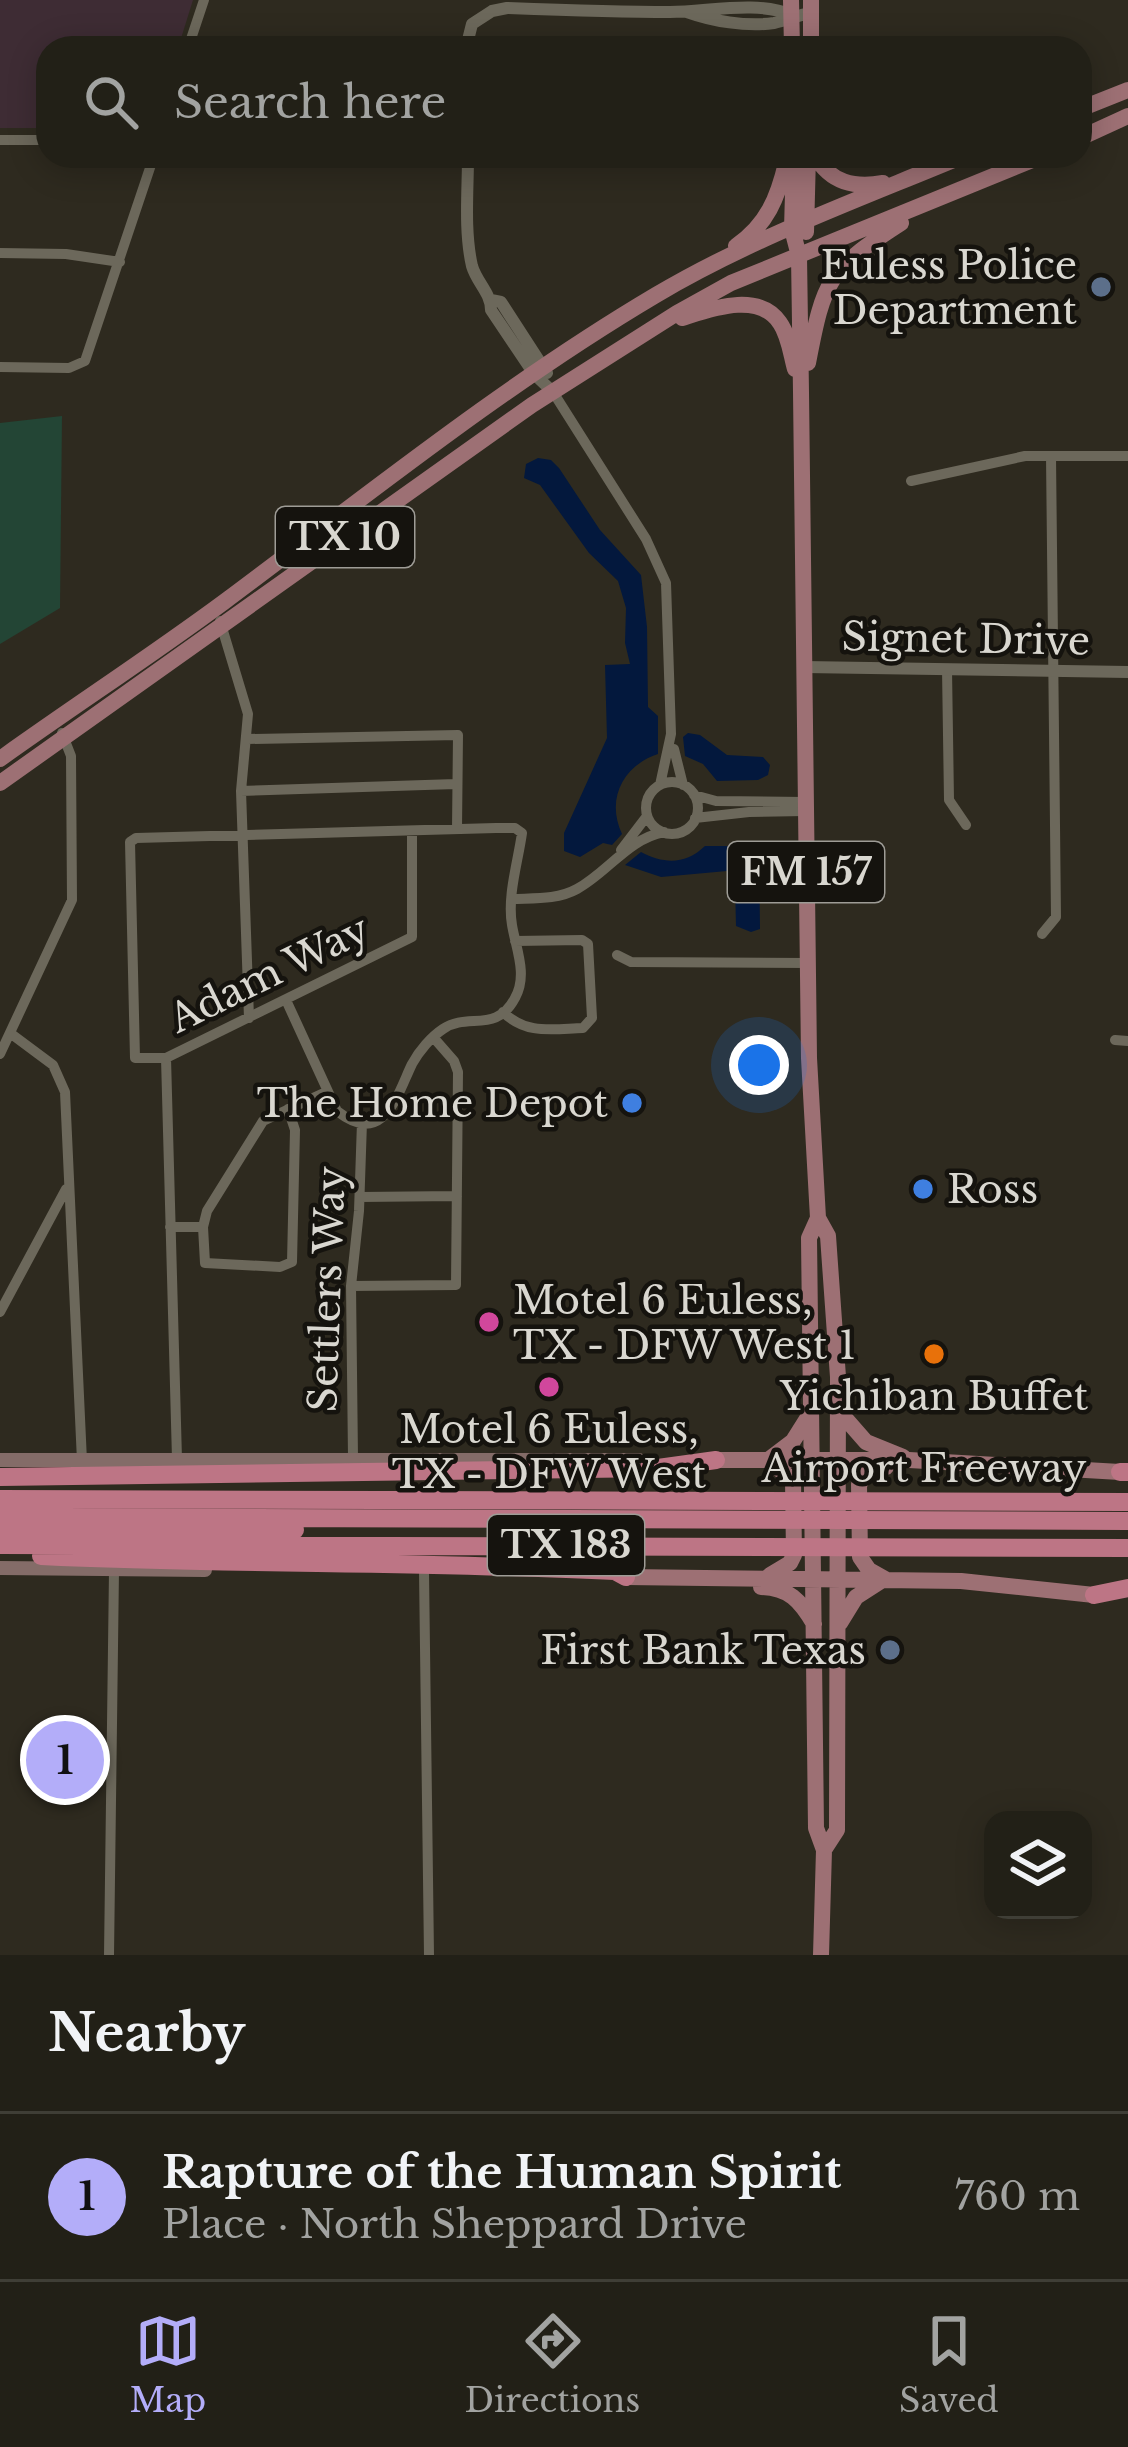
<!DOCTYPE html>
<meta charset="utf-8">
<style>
:root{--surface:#222017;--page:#2e2d24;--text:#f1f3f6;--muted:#a2a3a1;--line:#3f3e36;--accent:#b3adf9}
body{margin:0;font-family:"Libre Baskerville",serif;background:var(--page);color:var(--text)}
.controls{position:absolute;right:36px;bottom:36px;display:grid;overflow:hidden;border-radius:24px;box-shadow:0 6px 30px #0003}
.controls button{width:108px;height:108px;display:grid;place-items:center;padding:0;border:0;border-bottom:3px solid var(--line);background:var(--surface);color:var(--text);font:60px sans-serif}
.you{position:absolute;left:759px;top:1065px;width:42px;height:42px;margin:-30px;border:9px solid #fff;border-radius:50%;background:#1a73e8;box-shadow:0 0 0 18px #1a73e833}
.badge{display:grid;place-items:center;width:78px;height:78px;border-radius:50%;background:var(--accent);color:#111;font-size:39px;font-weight:700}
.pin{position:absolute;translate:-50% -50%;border:6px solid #fff;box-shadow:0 3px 12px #0006}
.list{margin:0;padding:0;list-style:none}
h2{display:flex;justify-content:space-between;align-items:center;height:156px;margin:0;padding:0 48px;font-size:51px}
h2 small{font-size:39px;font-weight:400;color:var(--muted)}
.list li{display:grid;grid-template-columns:78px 1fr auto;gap:36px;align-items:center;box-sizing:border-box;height:168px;padding:0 48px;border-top:3px solid var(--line)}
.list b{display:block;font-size:45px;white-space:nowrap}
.list p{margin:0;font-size:39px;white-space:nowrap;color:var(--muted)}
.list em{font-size:39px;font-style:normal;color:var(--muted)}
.icon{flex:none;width:66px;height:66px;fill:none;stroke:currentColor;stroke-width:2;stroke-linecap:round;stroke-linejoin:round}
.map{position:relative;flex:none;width:1128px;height:1955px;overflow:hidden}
.search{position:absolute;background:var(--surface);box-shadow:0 6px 30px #0003;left:36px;right:36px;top:36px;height:132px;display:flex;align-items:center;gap:30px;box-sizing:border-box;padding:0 42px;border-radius:36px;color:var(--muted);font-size:45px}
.sheet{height:324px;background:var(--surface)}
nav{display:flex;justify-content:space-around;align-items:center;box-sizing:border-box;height:168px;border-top:3px solid var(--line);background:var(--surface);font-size:33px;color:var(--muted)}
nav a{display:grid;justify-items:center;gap:6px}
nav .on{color:var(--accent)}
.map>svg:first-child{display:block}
</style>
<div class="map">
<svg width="1128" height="1955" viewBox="0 0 1128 1955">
<rect width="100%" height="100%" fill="#2e2a1f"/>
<path fill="#3e2c34" d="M0,0H193L178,48H48V128H0Z"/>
<path fill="#234535" d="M62,416L60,608L0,644V423Z"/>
<path fill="#03183d" d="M538,458L551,460L559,468L600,530L641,575L647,627L648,707L658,716V754C622,766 606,800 622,834L612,845L603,843L580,857L564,851V833L607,738L605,665L630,664L625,643L626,608L618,581L589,553L540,485L524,478L526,464Z
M688,733L700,735L727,755L763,757L770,765L768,775L758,780L717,781L703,764L685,756L683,737Z
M705,846H752L759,850L760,929L751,932L736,926L735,885L727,871L661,877L625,865L641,852C664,864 685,865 705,846Z"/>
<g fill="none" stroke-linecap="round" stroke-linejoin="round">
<path stroke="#6c685b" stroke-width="10" d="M188,48L204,0
M0,140H48
M0,253L66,254L120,262
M0,367L69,368L85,361L154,156
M553,392L646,539L666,583L671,734L660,785
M911,481L1025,456H1128
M220,621L248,714L241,791L249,1018
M947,669L949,800L966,825
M248,739L458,735L457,829
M674,749L683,785
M646 808a26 26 0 1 1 52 0a26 26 0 1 1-52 0Z
M241,791L456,784
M694,795L716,801L805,802
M695,818L749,812L805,811
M621,850L647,816
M512,899C534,898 557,900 577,889C608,872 628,839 664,832
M1042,934L1056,917L1051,456
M617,955L631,962L808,963
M503,1012C526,1035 552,1029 583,1028L592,1018L588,944L582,940L515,941
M10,1033L53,1065L65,1092L82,1461
M1115,1040L1128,1041
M0,1054L72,900L71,756L62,733
M166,1058H135L130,842L136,838L496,828H515L522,833C518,862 507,896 512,925C516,949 528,975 515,998C496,1034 468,1012 443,1029C431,1037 419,1051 412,1064C397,1095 384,1148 337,1111L286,1000
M288,1109L295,1130L292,1262L280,1267L205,1263L203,1227L207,1211L263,1121L326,1092
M360,1197L457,1196
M170,1227H203
M351,1286L456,1285L458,1072L454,1061L433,1037
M0,1312L66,1189
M353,1458L351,1286L359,1211L362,1122
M177,1459L166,1058L412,937V831
M424,1571L429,1955
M109,1955L114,1570"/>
<path stroke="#6c685b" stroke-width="12" d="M687,12C712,21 746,27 774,23C786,21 797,15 811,13
M466,48L472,24L492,11L507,8C561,10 615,12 670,12C708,12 756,0 792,15
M468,156C468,191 464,231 472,266C477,283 491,293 491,310L534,374L553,392
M491,300L501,302L547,373
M804,667L1128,672"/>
<path stroke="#846c68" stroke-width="14" d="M0,1460H639
M0,1568L205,1570"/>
<path stroke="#9d7074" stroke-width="16" d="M791,0L792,48
M811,48V0
M1080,109L1128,90
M1080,138L1128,116
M794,156L792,229L799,256L801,392L809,1058L818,1218L828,1236L838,1377L837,1830L824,1850
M815,156C831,183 854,188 883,183
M806,232L808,156
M736,246C767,225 778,197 786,163
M682,318C711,309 759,291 780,323C789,336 791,355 795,369
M808,363C824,279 828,270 901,223
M0,759C74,706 151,656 224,602C365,497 504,385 656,295C752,238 860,199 963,156
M0,783L532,405L677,313L731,283L1042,156
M818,1218L809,1238L816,1828L824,1850L821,1955
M838,1410L866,1442L903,1457
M716,1460H909L1120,1472
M768,1460L793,1441L810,1414
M770,1575L790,1563L794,1555L793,1480L771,1463
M626,1577L961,1581L1094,1595
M885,1579L869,1570L860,1557L859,1484L869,1471L886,1467
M761,1587C789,1588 800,1600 814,1624
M840,1623L856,1597L884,1579"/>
<path stroke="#bd7585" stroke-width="18" d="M1120,1472H1128
M0,1477L658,1468L716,1460
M0,1499L1128,1502
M0,1517L1128,1521
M0,1531L295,1530
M0,1545L1128,1548
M41,1556C232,1565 423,1561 615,1571L626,1577
M1094,1595L1128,1588"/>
</g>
<g fill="#5c6f8a" stroke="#15130e" stroke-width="4.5">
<circle cx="1101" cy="287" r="12"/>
<circle cx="890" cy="1650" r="12"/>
</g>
<g fill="#3f7fe0" stroke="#15130e" stroke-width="4.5">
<circle cx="632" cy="1103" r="12"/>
<circle cx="923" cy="1189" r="12"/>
</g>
<g fill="#d1479c" stroke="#15130e" stroke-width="4.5">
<circle cx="489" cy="1322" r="12"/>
<circle cx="549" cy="1387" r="12"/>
</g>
<circle fill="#e8710a" stroke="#15130e" stroke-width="4.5" cx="934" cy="1354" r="12"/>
<g text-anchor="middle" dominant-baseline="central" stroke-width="9" stroke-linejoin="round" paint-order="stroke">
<g fill="#15130e" stroke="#9e9c96" stroke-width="3">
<rect x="276" y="507" width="138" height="60" rx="9"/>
<rect x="728" y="842" width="156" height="60" rx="9"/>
<rect x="488" y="1515" width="156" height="60" rx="9"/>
</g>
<g font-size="36" font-weight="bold" fill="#d9d7d0">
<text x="345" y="537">TX 10</text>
<text x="806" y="872">FM 157</text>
<text x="566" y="1545">TX 183</text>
</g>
<g font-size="39" fill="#d9d7d0" stroke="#15130e" text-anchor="end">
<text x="1077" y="265">Euless Police<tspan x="1077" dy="45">Department</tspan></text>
<text x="608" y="1103">The Home Depot</text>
<text x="947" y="1189" text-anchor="start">Ross</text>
<text x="513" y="1300" text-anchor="start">Motel 6 Euless,<tspan x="513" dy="45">TX - DFW West 1</tspan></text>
<text x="934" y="1396" text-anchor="middle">Yichiban Buffet</text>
<text x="549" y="1429" text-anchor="middle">Motel 6 Euless,<tspan x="549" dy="45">TX - DFW West</tspan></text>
<text x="866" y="1650">First Bank Texas</text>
</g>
<g font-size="39" fill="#d9d7d0" stroke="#15130e">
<text transform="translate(966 639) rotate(1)">Signet Drive</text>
<text transform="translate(269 974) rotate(-26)">Adam Way</text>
<text transform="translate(327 1289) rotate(-88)">Settlers Way</text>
<text x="924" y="1468">Airport Freeway</text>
</g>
</g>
</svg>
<div class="controls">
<button><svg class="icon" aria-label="layers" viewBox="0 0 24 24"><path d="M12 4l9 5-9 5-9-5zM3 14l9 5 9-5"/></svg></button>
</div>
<div class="you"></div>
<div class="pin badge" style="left:65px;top:1760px">1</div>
<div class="search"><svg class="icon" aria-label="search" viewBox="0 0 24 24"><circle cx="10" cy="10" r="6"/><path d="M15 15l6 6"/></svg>Search here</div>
</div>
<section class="sheet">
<h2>Nearby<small></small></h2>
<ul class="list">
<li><span class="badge">1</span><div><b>Rapture of the Human Spirit</b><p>Place · North Sheppard Drive</p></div><em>760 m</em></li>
</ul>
</section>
<nav>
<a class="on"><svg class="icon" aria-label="map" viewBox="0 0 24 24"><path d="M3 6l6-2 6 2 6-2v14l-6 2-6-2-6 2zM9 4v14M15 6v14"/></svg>Map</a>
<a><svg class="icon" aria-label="directions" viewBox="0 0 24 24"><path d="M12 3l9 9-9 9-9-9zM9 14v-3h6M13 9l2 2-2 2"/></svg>Directions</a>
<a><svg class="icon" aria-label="saved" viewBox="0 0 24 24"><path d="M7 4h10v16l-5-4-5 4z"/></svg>Saved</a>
</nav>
